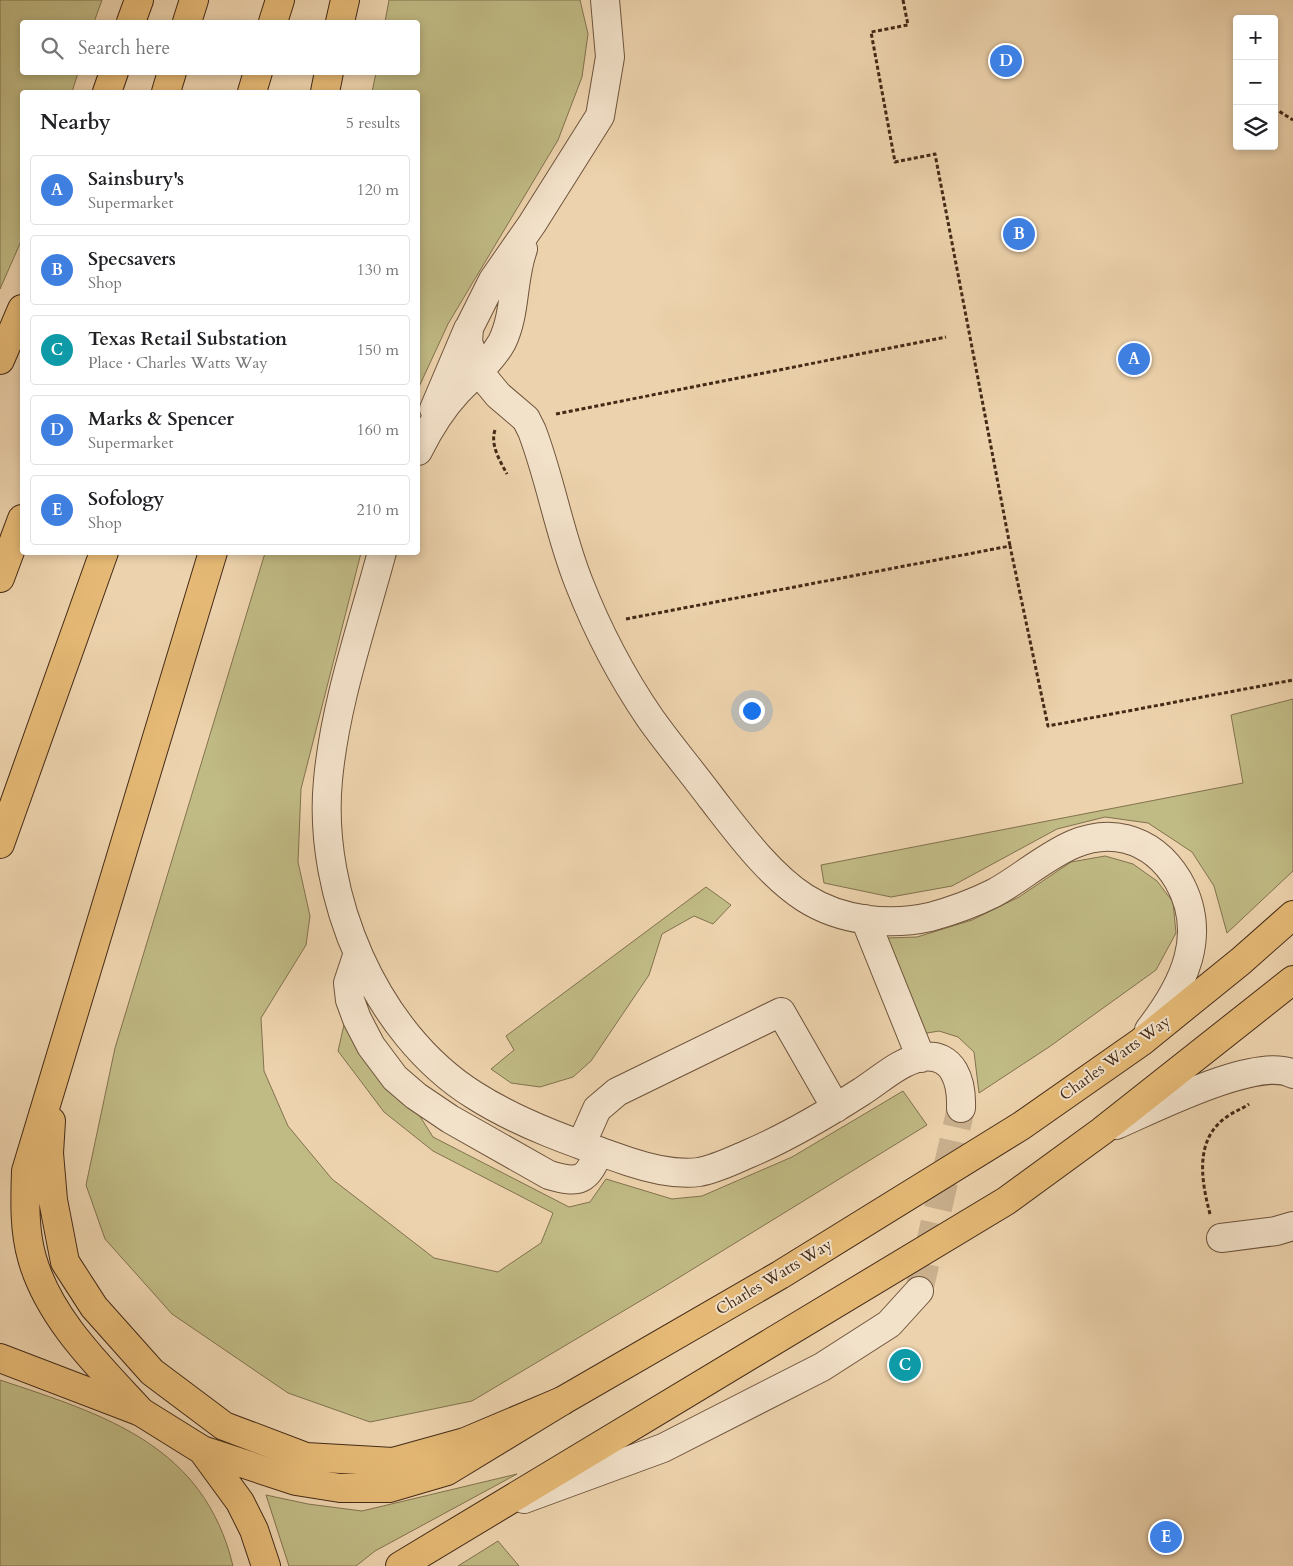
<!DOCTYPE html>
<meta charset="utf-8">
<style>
:root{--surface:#fff;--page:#f6f6f6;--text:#202124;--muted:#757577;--line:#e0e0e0;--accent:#2563eb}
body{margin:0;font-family:Cardo,serif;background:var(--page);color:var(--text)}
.controls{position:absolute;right:15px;top:15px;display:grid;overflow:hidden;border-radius:5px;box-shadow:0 2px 8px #0003}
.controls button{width:45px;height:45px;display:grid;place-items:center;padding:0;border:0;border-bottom:1px solid var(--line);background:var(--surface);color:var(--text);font:25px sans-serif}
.you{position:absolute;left:751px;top:710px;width:18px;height:18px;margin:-12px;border:4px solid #fff;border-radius:50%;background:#1a73e8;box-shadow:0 0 0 8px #1a73e833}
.badge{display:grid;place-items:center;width:32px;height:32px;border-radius:50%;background:var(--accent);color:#fff;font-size:16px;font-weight:700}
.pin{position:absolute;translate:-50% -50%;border:2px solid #fff;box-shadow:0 1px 5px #0006}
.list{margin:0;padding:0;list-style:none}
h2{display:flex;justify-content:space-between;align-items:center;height:65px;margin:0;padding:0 20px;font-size:21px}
h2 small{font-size:16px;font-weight:400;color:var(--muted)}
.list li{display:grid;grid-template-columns:32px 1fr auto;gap:15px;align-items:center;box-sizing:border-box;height:70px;margin:0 10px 10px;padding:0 10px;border:1px solid var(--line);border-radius:5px}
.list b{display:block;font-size:19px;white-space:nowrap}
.list p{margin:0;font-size:16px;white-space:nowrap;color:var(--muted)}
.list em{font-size:16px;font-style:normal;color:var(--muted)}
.icon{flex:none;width:28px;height:28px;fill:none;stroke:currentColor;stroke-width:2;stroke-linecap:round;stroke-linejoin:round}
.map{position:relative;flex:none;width:1293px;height:1566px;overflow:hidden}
.search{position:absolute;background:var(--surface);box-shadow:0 2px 8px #0003;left:20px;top:20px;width:400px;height:55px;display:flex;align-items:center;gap:12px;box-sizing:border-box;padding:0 18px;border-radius:5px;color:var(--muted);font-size:19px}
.panel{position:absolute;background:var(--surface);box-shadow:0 2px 8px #0003;left:20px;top:90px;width:400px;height:465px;border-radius:5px}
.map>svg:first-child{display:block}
</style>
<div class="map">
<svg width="1293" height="1566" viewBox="0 0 1293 1566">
<rect width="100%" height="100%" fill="#edd3ad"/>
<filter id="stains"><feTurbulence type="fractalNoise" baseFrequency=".004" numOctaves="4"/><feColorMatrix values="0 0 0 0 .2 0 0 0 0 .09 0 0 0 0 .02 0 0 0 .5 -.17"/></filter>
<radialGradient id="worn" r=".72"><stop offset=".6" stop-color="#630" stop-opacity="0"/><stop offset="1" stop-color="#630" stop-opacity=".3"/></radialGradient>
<path fill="#c0ba84" stroke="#82724e" d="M0,0H102L94,22H22V72L78,73L72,92H22V239L0,289Z
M389,0H580L588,34L582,77L558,140L448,324L418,389V92H372L376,73L418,72V22H385Z
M265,553H361L301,789L298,862L310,916L306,945L261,1018L264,1071L288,1126L332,1179L434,1258L498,1272L541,1243L553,1213L433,1151L384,1112L338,1051L346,1016L416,1110L433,1137L569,1207L590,1202L606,1179L672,1199L702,1196L792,1157L903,1091L927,1125L662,1288L472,1401L370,1422L288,1393L172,1314L105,1239L86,1185L115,1048Z
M1293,699V871L1227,933L1214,886L1192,852L1148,823L1105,817L1057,829L952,886L891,897L824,883L821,865L1243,783L1231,715Z
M1105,856L1133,864L1157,881L1173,902L1176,933L1156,970L1049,1047L979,1093L974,1052L958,1037L939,1031L921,1034L887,938L917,937L972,920L1019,897L1071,862Z
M706,887L731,905L713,924L694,916L662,934L649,975L591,1061L573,1077L540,1087L511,1083L491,1069L514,1050L506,1036Z
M0,1380C105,1415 204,1445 233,1566H0Z
M517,1474L375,1551L356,1566H289L266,1495L308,1504L362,1511Z
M498,1541L519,1566H458Z"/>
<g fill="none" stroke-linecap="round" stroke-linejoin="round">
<path stroke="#cbb18f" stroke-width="28" stroke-dasharray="28 14" stroke-linecap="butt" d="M919,1291L961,1108"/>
<g stroke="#6e543c" stroke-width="30">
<path id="minor" d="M605,0L610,57L600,116L532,224L493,280L469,328L468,342L479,372L498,395L526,419L532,431C551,481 559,533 579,583C597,629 622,677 650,718C669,745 692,772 712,799C737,831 769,875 805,898C841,921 889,926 930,917C952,911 974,903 994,893C1035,871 1075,826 1126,839C1149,845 1166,860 1178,880C1209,934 1184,985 1149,1030
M434,409L468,329
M418,451C429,429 441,409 458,391C473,375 491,362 502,342C516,314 512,279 523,249
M382,552C362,627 335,703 328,780C317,895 375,1033 474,1095C521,1125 577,1144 630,1162C651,1169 676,1175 699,1172C716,1169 732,1161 748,1154C788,1137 825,1115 861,1092C880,1080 900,1061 922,1057C954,1052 962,1083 961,1108
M865,919L921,1058
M358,953L348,983L350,1000L357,1019L371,1046L395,1078L416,1096L450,1119L549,1175C580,1184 587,1181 599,1151
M1116,1125C1153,1109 1259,1055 1293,1074
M581,1145L597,1109L617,1092L781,1012L836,1108
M1221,1238L1276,1231L1293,1226
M524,1499L663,1448L822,1367L889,1324L919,1291"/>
</g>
<g stroke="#442a17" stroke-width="30">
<path id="major" d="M0,1358L141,1412L202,1450L240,1502L254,1530L266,1566
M202,1450L296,1481L340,1488H389L447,1471L562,1401L780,1275L1021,1126L1141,1042L1241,961L1293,915
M400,1566L1006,1201L1102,1131L1293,980"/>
</g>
<g stroke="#442a17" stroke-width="30">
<path id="highway" d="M131,22L139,0
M187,22L194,0
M273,22L280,0
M340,22L345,0
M107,92L114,72
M166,92L172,72
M252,92L258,72
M325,92L329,72
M0,360L22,309
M0,578L22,519
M0,844L104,552
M51,1121L49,1153L53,1200L65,1262L94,1307L152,1372L224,1426L306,1457L393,1462L465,1442L562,1401
M141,1412C100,1367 49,1319 32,1258C24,1230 25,1201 26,1171L213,552"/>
</g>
<path stroke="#442a17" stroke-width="3" stroke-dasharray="4 2.5" stroke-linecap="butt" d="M903,0L908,25L871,32L895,162L935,154L1010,546
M1274,108L1293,120
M556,414L946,337
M495,430C490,445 500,461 507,474
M626,619L1010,546L1048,726L1293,680
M1210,1214C1201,1180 1194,1138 1228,1116C1235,1111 1242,1109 1249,1104"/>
<use href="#minor" stroke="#f3e2ca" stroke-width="28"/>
<use href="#major" stroke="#e6ba76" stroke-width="28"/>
<use href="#highway" stroke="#e6ba76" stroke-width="28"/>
</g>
<g text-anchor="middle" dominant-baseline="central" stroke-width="4" stroke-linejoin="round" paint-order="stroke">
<g font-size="16" fill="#442a17" stroke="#f3e2ca">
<text transform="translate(1115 1058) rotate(-36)">Charles Watts Way</text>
<text transform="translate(774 1277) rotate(-31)">Charles Watts Way</text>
</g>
</g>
<rect width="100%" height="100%" filter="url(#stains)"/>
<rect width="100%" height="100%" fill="url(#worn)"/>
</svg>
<div class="controls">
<button>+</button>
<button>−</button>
<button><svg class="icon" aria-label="layers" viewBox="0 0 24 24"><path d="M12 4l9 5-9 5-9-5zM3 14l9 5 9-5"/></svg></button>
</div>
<div class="you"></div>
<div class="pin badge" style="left:1134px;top:359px;background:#3f7fe0">A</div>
<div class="pin badge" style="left:1019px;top:234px;background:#3f7fe0">B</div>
<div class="pin badge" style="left:905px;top:1365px;background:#0f9aa8">C</div>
<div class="pin badge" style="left:1006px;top:61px;background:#3f7fe0">D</div>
<div class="pin badge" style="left:1166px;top:1537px;background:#3f7fe0">E</div>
<div class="search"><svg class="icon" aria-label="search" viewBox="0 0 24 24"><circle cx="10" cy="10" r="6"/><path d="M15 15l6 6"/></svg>Search here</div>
<section class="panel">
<h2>Nearby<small>5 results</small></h2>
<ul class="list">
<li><span class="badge" style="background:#3f7fe0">A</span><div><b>Sainsbury's</b><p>Supermarket</p></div><em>120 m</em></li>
<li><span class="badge" style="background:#3f7fe0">B</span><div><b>Specsavers</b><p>Shop</p></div><em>130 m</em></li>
<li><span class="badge" style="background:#0f9aa8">C</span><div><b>Texas Retail Substation</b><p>Place · Charles Watts Way</p></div><em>150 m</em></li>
<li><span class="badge" style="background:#3f7fe0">D</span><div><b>Marks &amp; Spencer</b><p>Supermarket</p></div><em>160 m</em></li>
<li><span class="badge" style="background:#3f7fe0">E</span><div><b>Sofology</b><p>Shop</p></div><em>210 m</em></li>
</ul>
</section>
</div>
